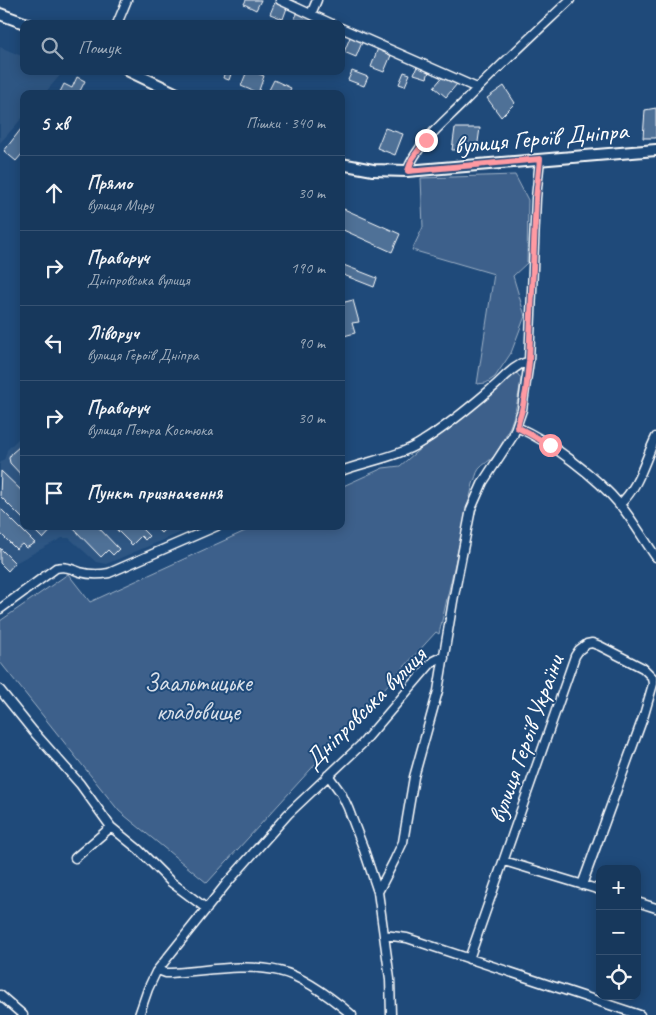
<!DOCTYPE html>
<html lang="uk">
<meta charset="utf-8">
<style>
:root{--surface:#17385c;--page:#203f62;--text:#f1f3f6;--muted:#9eacbb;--line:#365272}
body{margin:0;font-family:Caveat,sans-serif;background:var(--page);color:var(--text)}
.controls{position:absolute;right:15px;bottom:15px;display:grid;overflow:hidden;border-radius:10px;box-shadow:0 2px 12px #0003}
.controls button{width:45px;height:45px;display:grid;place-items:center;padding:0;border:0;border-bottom:1px solid var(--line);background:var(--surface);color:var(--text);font:25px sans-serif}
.stop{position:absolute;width:15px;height:15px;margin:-11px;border:4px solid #ff9aa2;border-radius:50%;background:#fff}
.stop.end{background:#ff9aa2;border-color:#fff;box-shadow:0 1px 5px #0008}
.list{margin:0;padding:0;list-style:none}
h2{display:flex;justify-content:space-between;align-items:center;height:65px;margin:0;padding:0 20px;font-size:21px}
h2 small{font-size:16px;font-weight:400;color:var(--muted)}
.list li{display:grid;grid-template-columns:32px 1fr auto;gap:15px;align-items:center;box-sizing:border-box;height:75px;padding:0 20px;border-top:1px solid var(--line)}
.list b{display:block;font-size:19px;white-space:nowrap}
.list p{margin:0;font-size:16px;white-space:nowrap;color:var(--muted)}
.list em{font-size:16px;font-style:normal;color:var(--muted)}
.icon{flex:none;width:28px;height:28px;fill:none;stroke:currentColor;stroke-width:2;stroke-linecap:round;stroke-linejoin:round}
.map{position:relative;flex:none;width:656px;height:1015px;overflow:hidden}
.search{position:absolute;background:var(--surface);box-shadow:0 2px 12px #0003;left:20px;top:20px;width:325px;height:55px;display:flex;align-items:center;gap:12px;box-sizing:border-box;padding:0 18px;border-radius:10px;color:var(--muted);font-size:19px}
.panel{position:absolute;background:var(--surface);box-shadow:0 2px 12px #0003;left:20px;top:90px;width:325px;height:440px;border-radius:10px}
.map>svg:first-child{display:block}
</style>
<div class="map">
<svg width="656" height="1015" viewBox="0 0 656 1015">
<rect width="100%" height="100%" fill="#1f4a7a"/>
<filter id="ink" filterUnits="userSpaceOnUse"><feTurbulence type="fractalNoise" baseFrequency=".02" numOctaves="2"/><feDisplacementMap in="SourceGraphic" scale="10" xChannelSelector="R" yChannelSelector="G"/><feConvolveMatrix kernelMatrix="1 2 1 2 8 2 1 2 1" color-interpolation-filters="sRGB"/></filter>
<g filter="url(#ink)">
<path fill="#2e5683" d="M0,47L24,57V71H58L62,73L44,94H24V116L0,143Z
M24,433V526H196L106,564L96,562L69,538H62L15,563L8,571L0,563V463L5,458L7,450Z"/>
<path fill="#3c618b" stroke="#9eb0c5" d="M515,175L528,200L527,263L513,276L525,316L511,353L495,377L486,383L477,384L494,274L412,250L423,227L421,178Z
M515,371L521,378C517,409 512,430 494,456C490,461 483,464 479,469C476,473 475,480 473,484L439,634L436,632L207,883L119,811L0,662V621L68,574L90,602L256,526H341V487L383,468L400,466L422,447L449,429Z"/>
<path fill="#507197" stroke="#fff" d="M246,0H261L256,10L244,4Z
M276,0L288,5L283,19L270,14Z
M299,10L313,17L309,24H292Z
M351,35L363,40L356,57L344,52Z
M378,48L392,53L384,72L371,67Z
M418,64L430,68L427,78L414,74Z
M225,71H232L229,80L223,78Z
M247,71H252L264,76L258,93L241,86Z
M352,71L368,77L364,86L348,80Z
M404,72L410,74L405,86L399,84Z
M445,74L457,84L446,97L434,87Z
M77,77L85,81L80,91L86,94H59L64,84L72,88Z
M274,80L291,88L288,94H267Z
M504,86L515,103L501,117L487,98Z
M656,108V138H643L645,110Z
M385,128L403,134L395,155L377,148Z
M455,128H480L477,149L452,150Z
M21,129L24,131V155L22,154L16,161L4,151Z
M344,209L400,234L392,252L341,229V214Z
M341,264L377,278L374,287L341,274Z
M353,300L359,322L352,323L355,333L344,336L341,332V303Z
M19,447L24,452V478L10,463L9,458L12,453Z
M1,471L24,493V520L0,496Z
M0,508L35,543L26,548L22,544L16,549L0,533Z
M30,526H55L43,539Z
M71,526H97L119,549L113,555L108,550L101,557Z
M113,526H139L149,536L145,540L141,536L132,545Z
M154,526H168L161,533Z
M0,548L15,563L8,571L0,563Z"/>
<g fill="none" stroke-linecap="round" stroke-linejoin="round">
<g stroke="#fff" stroke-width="11">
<path id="minor" d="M280,0L332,24
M311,14L317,0
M117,24L127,0
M341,28L477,88
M407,171C418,143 442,124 462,104C497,68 534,34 570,0
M517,427C551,442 597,477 621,506C634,522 644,540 656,557
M341,471C368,461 399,457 423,441C447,426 469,408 490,390C504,379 512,366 529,361
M619,505C640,486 644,461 656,437
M0,609L56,568C66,566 72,569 80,572C90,575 99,575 109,573L217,526
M0,690L33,731L80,784L111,827L138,849L171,882L207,909
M328,775L341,793L348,808L364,850L378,892L390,979L391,1015
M75,858L111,827
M504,861L600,890
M378,892L394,861L403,842L414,777L438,691L453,601L471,509L483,482L513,436L522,410L529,361L536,198L540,159
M637,902L656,908
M385,935L407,938L640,1015
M469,959L575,656L579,650L587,644L592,643L600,646L643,668L652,677L653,684L644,715L582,885
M158,970L166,973H171C205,971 245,963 279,971C303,976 333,999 352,1015
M0,995L23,1015
M139,1015L148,989L156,972L227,883L288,814L362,744L433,661L439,658H444"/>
</g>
<g stroke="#fff" stroke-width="14">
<path id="secondary" d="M0,14L27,24
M129,71L177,94
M341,164L373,170L407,171L656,150"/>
</g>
<use href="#minor" stroke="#1f4a7a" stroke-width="8"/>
<use href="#secondary" stroke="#1f4a7a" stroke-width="10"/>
</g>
</g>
<g fill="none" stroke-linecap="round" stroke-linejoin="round" filter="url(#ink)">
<path stroke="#ff9aa2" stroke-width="6" d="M426,140L412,159L408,171L540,159L536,198L529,361L526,391L522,410L517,427L550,445"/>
</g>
<g text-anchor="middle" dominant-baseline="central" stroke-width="4" stroke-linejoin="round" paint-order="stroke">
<g font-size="25" fill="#fff" stroke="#1f4a7a">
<text transform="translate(541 138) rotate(-5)">вулиця Героїв Дніпра</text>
<text transform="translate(365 708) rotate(-45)">Дніпровська вулиця</text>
<text transform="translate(526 739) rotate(-70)">вулиця Героїв України</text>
</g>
<g font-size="25" fill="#d8dfe8" stroke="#1f4a7a">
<text x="198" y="683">Заальтицьке<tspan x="198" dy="29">кладовище</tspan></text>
</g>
</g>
</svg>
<div class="controls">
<button>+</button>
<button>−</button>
<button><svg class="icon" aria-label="locate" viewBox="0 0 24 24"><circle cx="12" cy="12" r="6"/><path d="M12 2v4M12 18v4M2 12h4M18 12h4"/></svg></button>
</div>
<div class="stop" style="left:550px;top:445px"></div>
<div class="stop end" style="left:426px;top:140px"></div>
<div class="search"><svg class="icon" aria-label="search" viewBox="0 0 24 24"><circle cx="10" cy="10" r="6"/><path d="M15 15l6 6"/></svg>Пошук</div>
<section class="panel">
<h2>5 хв<small>Пішки · 340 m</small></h2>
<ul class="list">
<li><svg class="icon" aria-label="ahead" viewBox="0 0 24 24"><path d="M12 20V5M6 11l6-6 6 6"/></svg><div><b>Прямо</b><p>вулиця Миру</p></div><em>30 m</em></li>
<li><svg class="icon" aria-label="right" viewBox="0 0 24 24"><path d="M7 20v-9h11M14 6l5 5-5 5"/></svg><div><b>Праворуч</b><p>Дніпровська вулиця</p></div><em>190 m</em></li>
<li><svg class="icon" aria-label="left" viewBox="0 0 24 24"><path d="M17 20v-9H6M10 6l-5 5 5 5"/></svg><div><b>Ліворуч</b><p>вулиця Героїв Дніпра</p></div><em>90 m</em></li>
<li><svg class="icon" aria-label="right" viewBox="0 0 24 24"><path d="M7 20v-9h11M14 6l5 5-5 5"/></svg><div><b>Праворуч</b><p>вулиця Петра Костюка</p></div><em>30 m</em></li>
<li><svg class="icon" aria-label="arrive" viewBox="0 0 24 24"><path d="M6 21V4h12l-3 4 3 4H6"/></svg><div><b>Пункт призначення</b></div></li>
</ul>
</section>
</div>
